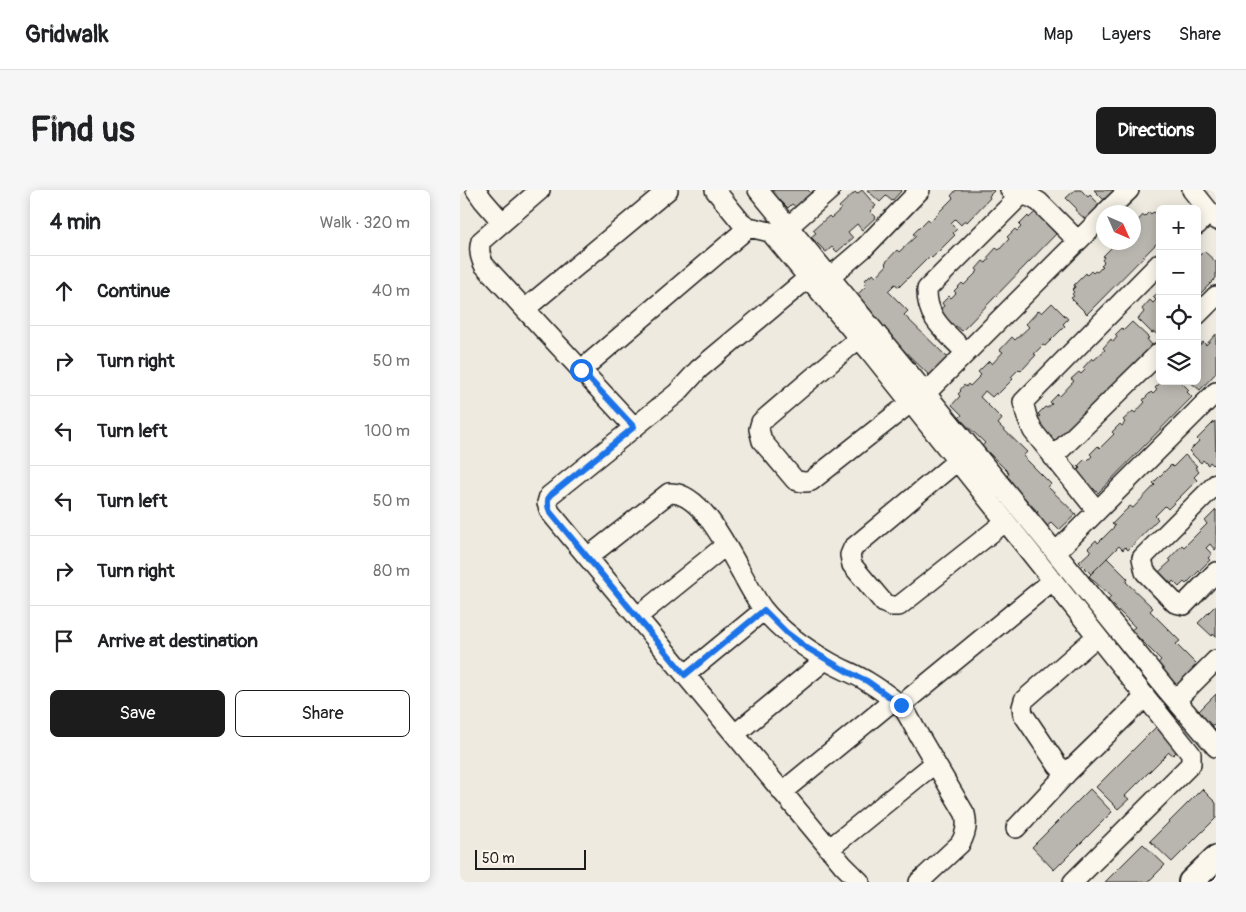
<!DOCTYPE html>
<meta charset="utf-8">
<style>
:root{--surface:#fff;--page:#f6f6f6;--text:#202124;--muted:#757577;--line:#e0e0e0;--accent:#1c1c1c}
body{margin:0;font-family:Pangolin,sans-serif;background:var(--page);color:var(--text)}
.controls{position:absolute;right:15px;top:15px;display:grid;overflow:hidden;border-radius:8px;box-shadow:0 2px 12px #0003}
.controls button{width:45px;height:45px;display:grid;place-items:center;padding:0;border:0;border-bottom:1px solid var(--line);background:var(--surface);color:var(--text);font:25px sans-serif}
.compass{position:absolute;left:636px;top:15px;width:45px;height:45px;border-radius:50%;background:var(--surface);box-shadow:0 2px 12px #0003;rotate:135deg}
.scale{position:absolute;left:15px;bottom:12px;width:111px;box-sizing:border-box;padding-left:5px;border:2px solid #1c1c1c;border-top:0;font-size:14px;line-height:18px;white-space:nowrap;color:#1c1c1c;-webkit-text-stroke:4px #fbf7ec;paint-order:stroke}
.stop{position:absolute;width:15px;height:15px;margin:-11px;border:4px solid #1a73e8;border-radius:50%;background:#fff}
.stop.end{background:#1a73e8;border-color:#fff;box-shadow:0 1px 5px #0008}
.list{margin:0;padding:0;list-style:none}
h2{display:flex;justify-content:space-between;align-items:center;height:65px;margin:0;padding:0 20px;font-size:21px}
h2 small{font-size:16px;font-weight:400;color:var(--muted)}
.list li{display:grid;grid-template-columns:32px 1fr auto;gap:15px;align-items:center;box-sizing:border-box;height:70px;padding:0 20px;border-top:1px solid var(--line)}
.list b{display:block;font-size:19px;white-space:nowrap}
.list em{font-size:16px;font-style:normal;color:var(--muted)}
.actions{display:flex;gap:10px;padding:15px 20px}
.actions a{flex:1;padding:11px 0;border:1px solid var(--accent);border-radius:8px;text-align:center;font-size:18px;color:var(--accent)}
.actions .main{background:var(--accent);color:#fff}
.icon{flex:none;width:28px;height:28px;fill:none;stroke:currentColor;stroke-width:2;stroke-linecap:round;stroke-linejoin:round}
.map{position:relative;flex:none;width:756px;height:692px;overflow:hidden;border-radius:8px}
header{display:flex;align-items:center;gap:30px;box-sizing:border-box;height:70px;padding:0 25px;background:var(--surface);border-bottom:1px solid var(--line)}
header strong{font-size:24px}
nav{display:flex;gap:28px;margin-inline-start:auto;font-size:18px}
.intro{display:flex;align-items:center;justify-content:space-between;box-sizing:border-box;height:120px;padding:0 30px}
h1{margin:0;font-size:35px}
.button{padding:12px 22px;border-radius:8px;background:var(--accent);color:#fff;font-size:18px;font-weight:700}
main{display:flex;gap:30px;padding:0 30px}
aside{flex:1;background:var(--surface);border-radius:8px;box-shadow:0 2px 12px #0003}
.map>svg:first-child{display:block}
</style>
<header>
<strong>Gridwalk</strong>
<nav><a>Map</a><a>Layers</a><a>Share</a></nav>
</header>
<div class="intro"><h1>Find us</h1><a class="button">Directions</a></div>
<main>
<aside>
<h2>4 min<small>Walk · 320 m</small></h2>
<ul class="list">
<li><svg class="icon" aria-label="ahead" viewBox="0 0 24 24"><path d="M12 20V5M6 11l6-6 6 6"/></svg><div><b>Continue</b></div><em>40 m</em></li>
<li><svg class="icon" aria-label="right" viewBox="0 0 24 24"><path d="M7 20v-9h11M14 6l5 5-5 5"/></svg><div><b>Turn right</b></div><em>50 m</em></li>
<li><svg class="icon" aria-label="left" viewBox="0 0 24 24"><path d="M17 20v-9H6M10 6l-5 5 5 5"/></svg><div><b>Turn left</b></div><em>100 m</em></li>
<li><svg class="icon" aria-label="left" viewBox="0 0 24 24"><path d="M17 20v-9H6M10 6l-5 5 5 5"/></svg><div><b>Turn left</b></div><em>50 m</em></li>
<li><svg class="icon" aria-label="right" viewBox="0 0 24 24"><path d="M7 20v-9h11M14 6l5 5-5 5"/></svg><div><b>Turn right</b></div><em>80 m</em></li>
<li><svg class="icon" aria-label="arrive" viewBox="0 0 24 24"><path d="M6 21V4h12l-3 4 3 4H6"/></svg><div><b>Arrive at destination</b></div></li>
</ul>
<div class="actions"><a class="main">Save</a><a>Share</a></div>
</aside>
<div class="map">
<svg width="756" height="692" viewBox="0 0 756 692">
<rect width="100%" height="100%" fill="#eeeadf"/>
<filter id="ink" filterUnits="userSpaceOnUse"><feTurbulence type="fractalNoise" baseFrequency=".02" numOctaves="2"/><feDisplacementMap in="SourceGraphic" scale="10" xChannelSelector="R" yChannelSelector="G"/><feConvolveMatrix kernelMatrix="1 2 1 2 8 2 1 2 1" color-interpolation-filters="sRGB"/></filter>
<g filter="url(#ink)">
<path fill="#b9b6af" stroke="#1c1c1c" d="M314,0H348L353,5L338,19L332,14L328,18L312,2Z
M402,0L416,16L410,21L416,27L402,40L397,34L388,42L393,48L377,62L372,57L366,62L351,47L356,43L353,40L369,26L371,28L381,19L379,17L395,2L397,4Z
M407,0H442L432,11L426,6L420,12Z
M496,0H533L534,1L529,6L530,8L507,32L505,30L501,35L495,29L491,33L497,39L493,43L495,45L472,68L470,66L439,97L435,94L428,101L448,121L444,125L490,170L472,188L426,143L427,141L408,122L410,119L396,106L406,96L404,94L406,92L405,90L410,85L411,87L413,84L416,87L427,75L425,73L437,60L439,62L456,46L453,44L468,29L470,31L493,8L491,6Z
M615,0H621L628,7L630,5L641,16L626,30L615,20L616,18L606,8Z
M634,0H656L645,11Z
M576,21L593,38L591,39L596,44L502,141L496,136L494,137L478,121L484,116L482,113L489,106L491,108L496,103L494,101L502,93L504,95L518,81L516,79L523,71L526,73L529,69L527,68L536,58L539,60L549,49L547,47L555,39L557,41L561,37L559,35L568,26L569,28Z
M697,21L700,23V50L627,124L611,108L614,106L612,104L614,102L612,100L615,97L614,95L626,83L627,85L631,81L633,83L635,81L637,82L643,76L641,75L644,72L642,70L644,67L643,66L655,54L656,55L659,52H674V35L683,25L685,26L689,22L691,24L693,22L694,23Z
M744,61L756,72V88L737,107V68Z
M700,101V146H699L694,142L692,143L678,129L684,122L682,119L690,110L693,113L696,110L693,107Z
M592,113L608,129L603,134L605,136L585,156L583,155L574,164L576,165L561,181L559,179L551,187L553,189L537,205L536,203L532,207L525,201L520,207L542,229L538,234L567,262L563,266L591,294L588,297L616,324L599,340L591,332L587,337L575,326L578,322L549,292L551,290L547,286L549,283L522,256L525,253L499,228L502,225L492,215L500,206L498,204L501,201L500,200L504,195L506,197L508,194L510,196L521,185L518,182L529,171L532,174L543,162L540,160L552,147L555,150L569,137L566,134L579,120L582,123Z
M672,132L689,148L687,149L692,155L597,251L592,246L590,248L574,232L580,226L578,224L585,217L587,218L592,214L590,212L598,204L600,206L614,191L611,189L619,182L621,184L625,180L623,178L632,168L634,170L645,160L643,158L651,149L653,152L657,147L655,145L662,138L664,140Z
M756,144V183L740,200L729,191H737V157L743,152L746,155Z
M702,191L705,192L706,191H720L729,200L727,202L732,207L638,303L633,298L631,300L614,284L620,278L618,276L625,269L627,271L632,266L630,264L638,256L640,258L654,244L652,242L660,234L662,236L665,232L663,230L673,221L675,223L685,212L683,210L691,202L693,204L697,200L695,198Z
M755,231L756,272L753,275L750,272L748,275L743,270L741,273L729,261L739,251L737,249Z
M725,265L737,276L735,277L739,282L734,287L737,290L708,319L705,316L695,326L698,329L668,360L665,357L663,360L659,356L631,384L619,372L631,361L628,358L636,350L638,353L655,336L652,334L670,316L673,318L695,295L693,293L711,275L713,277Z
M756,320V359L755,360L750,354L746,358L752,364L748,368L750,370L726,394L724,392L719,397L713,391L711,394L699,382L711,371L709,369L722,355L724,357L747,334L745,331Z
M647,368L668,389L666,392L693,418L690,421L720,451L716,454L741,479L721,499L696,475L701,470L671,440L675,437L648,410L651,407L629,386Z
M756,415V447L753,444L752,446L738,433Z
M756,504V537L753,534L750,537L736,524Z
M697,536L720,558L713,565L709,562L665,606L669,609L658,619L636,597Z
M630,599L652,622L594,680L572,657Z
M742,599L756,613V628L712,672L690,651Z
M683,654L705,675L688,692H645Z"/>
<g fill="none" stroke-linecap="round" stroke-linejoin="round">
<g stroke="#1c1c1c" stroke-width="22">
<path id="minor" d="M16,0L23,10L42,32
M80,0L21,51C18,60 20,67 24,75L174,237
M255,0L281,32L289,37L310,42L412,164L731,564V574L613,692
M298,0L505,251L707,500L756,557
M550,0L572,8L579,12L618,51
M732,0L756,30
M646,22L669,0
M737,35L750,22
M328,37L370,0
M370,87L405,57L460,0
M348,88L239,179L217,203L89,306L87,313L90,322L383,675L400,692
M65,119L208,0
M737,125L756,106
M398,149L301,232L299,239L302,251L335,290C341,292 345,293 351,291L450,213
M506,163C487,142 466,130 467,99L561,5
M121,180L289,37
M466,203L644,25
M593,267L700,162
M497,271L393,358L390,365L392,375L424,413L431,416H439L545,332
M756,294L682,368L685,382L715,413L724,415L756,382
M637,321L573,241L567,227L563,212L700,73
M596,362L756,202
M128,367L209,303C249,300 281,391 303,419C321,441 346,459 371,473C383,480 396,484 408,492C418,498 429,506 439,514C446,519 452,534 457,542C473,569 489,597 505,624C508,635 506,644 500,654L459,692
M177,427L266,355
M225,485L304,420
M716,510L756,470
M441,515L592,391
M275,544L365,470
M608,582L598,576L563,524L562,517L564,510L637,446
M322,602L434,510
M556,638L608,582L685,507
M369,659L475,573"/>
</g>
<g stroke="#1c1c1c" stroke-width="28">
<path id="major" d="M731,692L756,668"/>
</g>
<use href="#minor" stroke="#fbf7ec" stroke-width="19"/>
<use href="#major" stroke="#fbf7ec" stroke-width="24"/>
</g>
</g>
<g fill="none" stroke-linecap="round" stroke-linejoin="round" filter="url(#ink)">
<path stroke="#1a73e8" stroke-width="6" d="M121,180L174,237L89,306C87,312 87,316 90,322L225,485L304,420L327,443L347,458L388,482L407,491L441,515"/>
</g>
</svg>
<div class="controls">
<button>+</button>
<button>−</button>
<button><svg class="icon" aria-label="locate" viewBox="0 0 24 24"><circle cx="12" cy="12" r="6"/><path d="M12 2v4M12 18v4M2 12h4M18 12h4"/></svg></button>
<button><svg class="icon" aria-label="layers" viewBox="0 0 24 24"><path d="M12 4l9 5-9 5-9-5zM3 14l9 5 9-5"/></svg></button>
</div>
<svg class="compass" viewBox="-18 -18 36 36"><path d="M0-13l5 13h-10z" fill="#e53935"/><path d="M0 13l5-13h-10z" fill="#757577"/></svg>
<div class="scale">50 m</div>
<div class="stop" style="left:121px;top:180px"></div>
<div class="stop end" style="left:441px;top:515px"></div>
</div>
</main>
